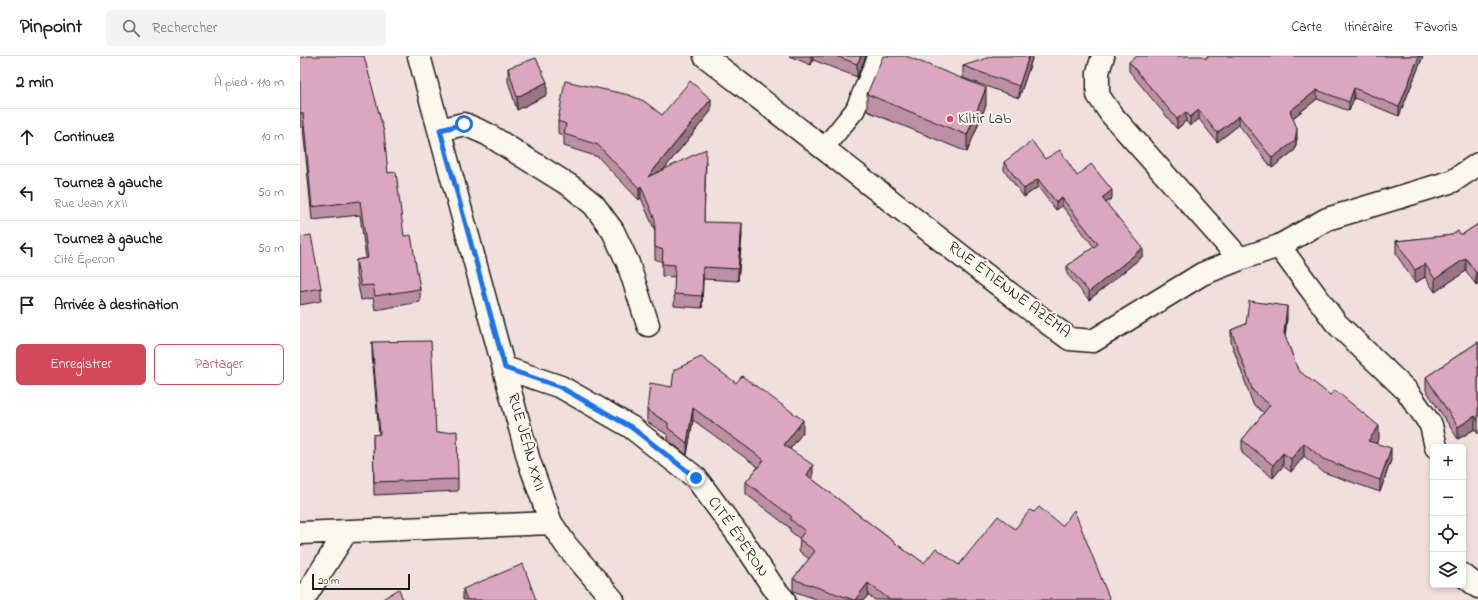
<!DOCTYPE html>
<html lang="fr">
<meta charset="utf-8">
<style>
:root{--surface:#fff;--page:#f2f2f2;--text:#202124;--muted:#757577;--line:#e0e0e0;--accent:#d1495b}
body{margin:0;font-family:"Indie Flower",sans-serif;background:var(--page);color:var(--text)}
.controls{position:absolute;right:12px;bottom:12px;display:grid;overflow:hidden;border-radius:6px;box-shadow:0 2px 6px #0003}
.controls button{width:36px;height:36px;display:grid;place-items:center;padding:0;border:0;border-bottom:1px solid var(--line);background:var(--surface);color:var(--text);font:20px sans-serif}
.scale{position:absolute;left:12px;bottom:10px;width:98px;box-sizing:border-box;padding-left:4px;border:2px solid #1c1c1c;border-top:0;font-size:11px;line-height:14px;white-space:nowrap;color:#1c1c1c;-webkit-text-stroke:3px #fbf7ec;paint-order:stroke}
.stop{position:absolute;width:12px;height:12px;margin:-9px;border:3px solid #1a73e8;border-radius:50%;background:#fff}
.stop.end{background:#1a73e8;border-color:#fff;box-shadow:0 1px 4px #0008}
.list{margin:0;padding:0;list-style:none}
h2{display:flex;justify-content:space-between;align-items:center;height:52px;margin:0;padding:0 16px;font-size:17px}
h2 small{font-size:13px;font-weight:400;color:var(--muted)}
.list li{display:grid;grid-template-columns:26px 1fr auto;gap:12px;align-items:center;box-sizing:border-box;height:56px;padding:0 16px;border-top:1px solid var(--line)}
.list b{display:block;font-size:15px;white-space:nowrap}
.list p{margin:0;font-size:13px;white-space:nowrap;color:var(--muted)}
.list em{font-size:13px;font-style:normal;color:var(--muted)}
.actions{display:flex;gap:8px;padding:12px 16px}
.actions a{flex:1;padding:9px 0;border:1px solid var(--accent);border-radius:6px;text-align:center;font-size:14px;color:var(--accent)}
.actions .main{background:var(--accent);color:#fff}
.icon{flex:none;width:22px;height:22px;fill:none;stroke:currentColor;stroke-width:2;stroke-linecap:round;stroke-linejoin:round}
.map{position:relative;flex:none;width:1178px;height:544px;overflow:hidden}
header{display:flex;align-items:center;gap:24px;box-sizing:border-box;height:56px;padding:0 20px;background:var(--surface);border-bottom:1px solid var(--line)}
header strong{font-size:19px}
nav{display:flex;gap:22px;margin-inline-start:auto;font-size:14px}
.search{width:280px;height:36px;background:var(--page);display:flex;align-items:center;gap:10px;box-sizing:border-box;padding:0 14px;border-radius:6px;color:var(--muted);font-size:15px}
main{display:flex}
aside{flex:1;background:var(--surface)}
.map>svg:first-child{display:block}
</style>
<header>
<strong>Pinpoint</strong>
<div class="search"><svg class="icon" aria-label="search" viewBox="0 0 24 24"><circle cx="10" cy="10" r="6"/><path d="M15 15l6 6"/></svg>Rechercher</div>
<nav><a>Carte</a><a>Itinéraire</a><a>Favoris</a></nav>
</header>
<main>
<aside>
<h2>2 min<small>À pied · 110 m</small></h2>
<ul class="list">
<li><svg class="icon" aria-label="ahead" viewBox="0 0 24 24"><path d="M12 20V5M6 11l6-6 6 6"/></svg><div><b>Continuez</b></div><em>10 m</em></li>
<li><svg class="icon" aria-label="left" viewBox="0 0 24 24"><path d="M17 20v-9H6M10 6l-5 5 5 5"/></svg><div><b>Tournez à gauche</b><p>Rue Jean XXII</p></div><em>50 m</em></li>
<li><svg class="icon" aria-label="left" viewBox="0 0 24 24"><path d="M17 20v-9H6M10 6l-5 5 5 5"/></svg><div><b>Tournez à gauche</b><p>Cité Éperon</p></div><em>50 m</em></li>
<li><svg class="icon" aria-label="arrive" viewBox="0 0 24 24"><path d="M6 21V4h12l-3 4 3 4H6"/></svg><div><b>Arrivée à destination</b></div></li>
</ul>
<div class="actions"><a class="main">Enregistrer</a><a>Partager</a></div>
</aside>
<div class="map">
<svg width="1178" height="544" viewBox="0 0 1178 544">
<rect width="100%" height="100%" fill="#f1dfde"/>
<filter id="ink" filterUnits="userSpaceOnUse"><feTurbulence type="fractalNoise" baseFrequency=".025" numOctaves="2"/><feDisplacementMap in="SourceGraphic" scale="8" xChannelSelector="R" yChannelSelector="G"/><feConvolveMatrix kernelMatrix="1 2 1 2 8 2 1 2 1" color-interpolation-filters="sRGB"/></filter>
<g filter="url(#ink)">
<g fill="none" stroke-linecap="round" stroke-linejoin="round">
<g stroke="#1c1c1c" stroke-width="22">
<path id="lane" d="M524,92L555,54L578,0"/>
</g>
<g stroke="#1c1c1c" stroke-width="25">
<path id="street" d="M119,0L229,405L251,467L266,489L313,544
M405,0L745,265L770,283L793,285L902,218L940,203L979,190L1027,163L1153,125L1178,108
M803,0L798,16V39L811,58L940,203
M140,74L164,68L187,78L272,131L294,149L313,175L328,207L348,269
M979,190L1036,267L1107,335L1131,369L1136,391
M205,312L261,331L331,371L396,422L442,484L473,531L484,544
M0,477L251,467
M1163,519L1178,531
M3,544L46,476"/>
</g>
<use href="#lane" stroke="#fbf7ec" stroke-width="19"/>
<use href="#street" stroke="#fbf7ec" stroke-width="22"/>
</g>
<path fill="#bc8fa4" stroke="#1c1c1c" d="M489,0H566L557,21L513,4L511,9Z
M733,0L719,42L663,22V10Z
M907,0H1123L1099,60L1054,42L1049,55L1017,43L993,62L997,82L995,94L972,112L939,69L917,86L899,63L890,70L886,65L877,73L829,15V6L906,3Z
M0,2L88,117L104,180L120,233V246L75,254L73,242L61,244L56,218V204L66,202L60,159L12,164L3,71H0Z
M208,12L247,39L217,54L208,25Z
M567,38L686,49L667,96L567,55Z
M411,55L364,113L406,105L404,166L442,179L438,225L403,223L402,252L374,250L375,221L362,220V206L355,203V175L341,142L339,144L298,101L264,90V80L258,77V65L362,59Z
M745,103L777,120L812,142L806,147L843,200L789,244L767,218V210L794,191L762,150L756,154L738,131L724,141L704,114V106Z
M1178,168L1176,229L1166,215L1135,236L1125,221L1115,227L1096,198V185L1163,178Z
M0,181L21,232V245L0,249Z
M987,262L985,280L998,314L1079,383L1076,387L1091,404L1080,436L1023,416L1004,400L991,416L983,410L973,422L942,397V384L964,357L953,348L931,286V274L946,268Z
M72,286L136,377L158,423V435L74,439L73,379H79L72,298Z
M1178,286V378L1175,373L1158,383L1126,334V321Z
M436,327L503,376L490,393L513,422L512,423L611,499L624,507L659,509L810,544H575L568,539L564,544H519L493,535V523L509,503L499,495L500,483L490,475V472L446,438V426L458,411L393,364L387,399L368,384V379L347,366V354L372,331Z
M163,533L236,544H163Z"/>
<path fill="#997486" stroke="#1c1c1c" d="M511,0H513V4L511,9Z
M561,0H566L557,21V8Z
M729,0H733L719,42V30Z
M1119,0H1123L1099,60V51Z
M247,26V39L217,54V41Z
M686,32V49L667,96V79Z
M1054,32V42L1049,55V46Z
M1017,34V43L990,64V55Z
M411,43V55L348,133V121Z
M899,54V63L890,70V61Z
M886,56V65L877,73V63Z
M939,60V69L917,86V77Z
M997,72V82L995,94L972,112V102Z
M738,123V131L724,141V133Z
M341,130V142L339,144V132Z
M812,134V142L802,150V142Z
M762,142V150L756,154V146Z
M442,167V179L438,225V213Z
M843,192V200L789,244V236Z
M1166,202V215L1135,236V223Z
M1125,208V221L1115,227V214Z
M403,211V223L402,252V240Z
M1178,215V228L1176,229V217Z
M987,250V262L984,290V277Z
M393,352V364L387,399V387Z
M1175,360V373L1158,383V371Z
M503,364V376L484,401V389Z
M1079,370V383L1068,397V385Z
M1004,387V400L991,416V403Z
M1091,392V404L1080,436V424Z
M983,397V410L973,422V409Z
M513,409V422L507,431V419Z
M568,527V539L564,544H555Z"/>
<path fill="#dba6bf" stroke="#1c1c1c" d="M7,0H64L84,76L88,117L96,116L104,180L111,179L120,233L75,240L73,229L61,230L56,204L68,202L60,145L12,151L3,57H0V2Z
M536,0H561L557,8Z
M583,0H606L686,32L667,79L567,38Z
M693,0H729L719,30L663,10Z
M837,0H902L906,3L907,0H1119L1099,51L1054,32L1049,46L1017,34L990,55L997,72L995,85L972,102L939,60L917,77L899,54L890,61L886,56L877,63L829,6Z
M236,2L247,26L217,41L208,12Z
M265,25L329,39L344,45L362,59L390,25L411,43L348,121L406,93L404,166L442,167L438,213L403,211L402,240L374,238L375,209L362,208L363,194L355,191V164L341,130L339,132L298,89L264,78L266,68L258,65Z
M732,85L745,103L760,94L777,120L791,108L812,134L802,142L843,192L789,236L767,210L798,188L762,142L756,146L738,123L724,133L704,106Z
M1178,168V215L1176,217L1166,202L1135,223L1125,208L1115,214L1096,185L1152,179L1158,175L1160,178H1163Z
M11,179L21,232L0,236V181Z
M949,245L987,250L984,277L998,314L1030,339L1035,334L1079,370L1068,385L1091,392L1080,424L1023,403L1004,387L991,403L983,397L973,409L942,384L970,349L953,335L931,274L946,268Z
M131,285L136,377L157,375L158,423L74,426L73,379L80,378L72,286Z
M1178,286V365L1175,360L1158,371L1126,321Z
M401,301L436,327L442,320L503,364L484,389L513,409L507,419L611,499L612,498L624,507L636,492L659,509L698,460L715,473L730,454L734,456L739,451L762,470L774,454L810,544H590L568,527L555,544H554L493,523L515,495L499,483L505,475L490,463L492,461L446,426L464,404L393,352L387,387L368,372V367L347,354L350,327L372,331L374,314Z
M223,508L236,544H167L163,533Z
M99,533L103,544H81Z"/>
</g>
<g fill="none" stroke-linecap="round" stroke-linejoin="round" filter="url(#ink)">
<path stroke="#1a73e8" stroke-width="5" d="M164,68L140,74L205,312L260,331L331,371L396,422"/>
</g>
<circle fill="#d1495b" stroke="#fbf7ec" stroke-width="1.5" cx="650" cy="63" r="4"/>
<g text-anchor="middle" dominant-baseline="central" stroke-width="4" stroke-linejoin="round" paint-order="stroke">
<g font-size="16" fill="#1c1c1c" stroke="#fbf7ec" text-anchor="start">
<text x="658" y="63">Kiltir Lab</text>
</g>
<g font-size="16" fill="#1c1c1c" stroke="#fbf7ec">
<text transform="translate(709 234) rotate(37)">RUE ÉTIENNE AZÉMA</text>
<text transform="translate(226 386) rotate(74)">RUE JEAN XXII</text>
<text transform="translate(438 481) rotate(55)">CITÉ ÉPERON</text>
</g>
</g>
</svg>
<div class="controls">
<button>+</button>
<button>−</button>
<button><svg class="icon" aria-label="locate" viewBox="0 0 24 24"><circle cx="12" cy="12" r="6"/><path d="M12 2v4M12 18v4M2 12h4M18 12h4"/></svg></button>
<button><svg class="icon" aria-label="layers" viewBox="0 0 24 24"><path d="M12 4l9 5-9 5-9-5zM3 14l9 5 9-5"/></svg></button>
</div>
<div class="scale">20 m</div>
<div class="stop" style="left:164px;top:68px"></div>
<div class="stop end" style="left:396px;top:422px"></div>
</div>
</main>
